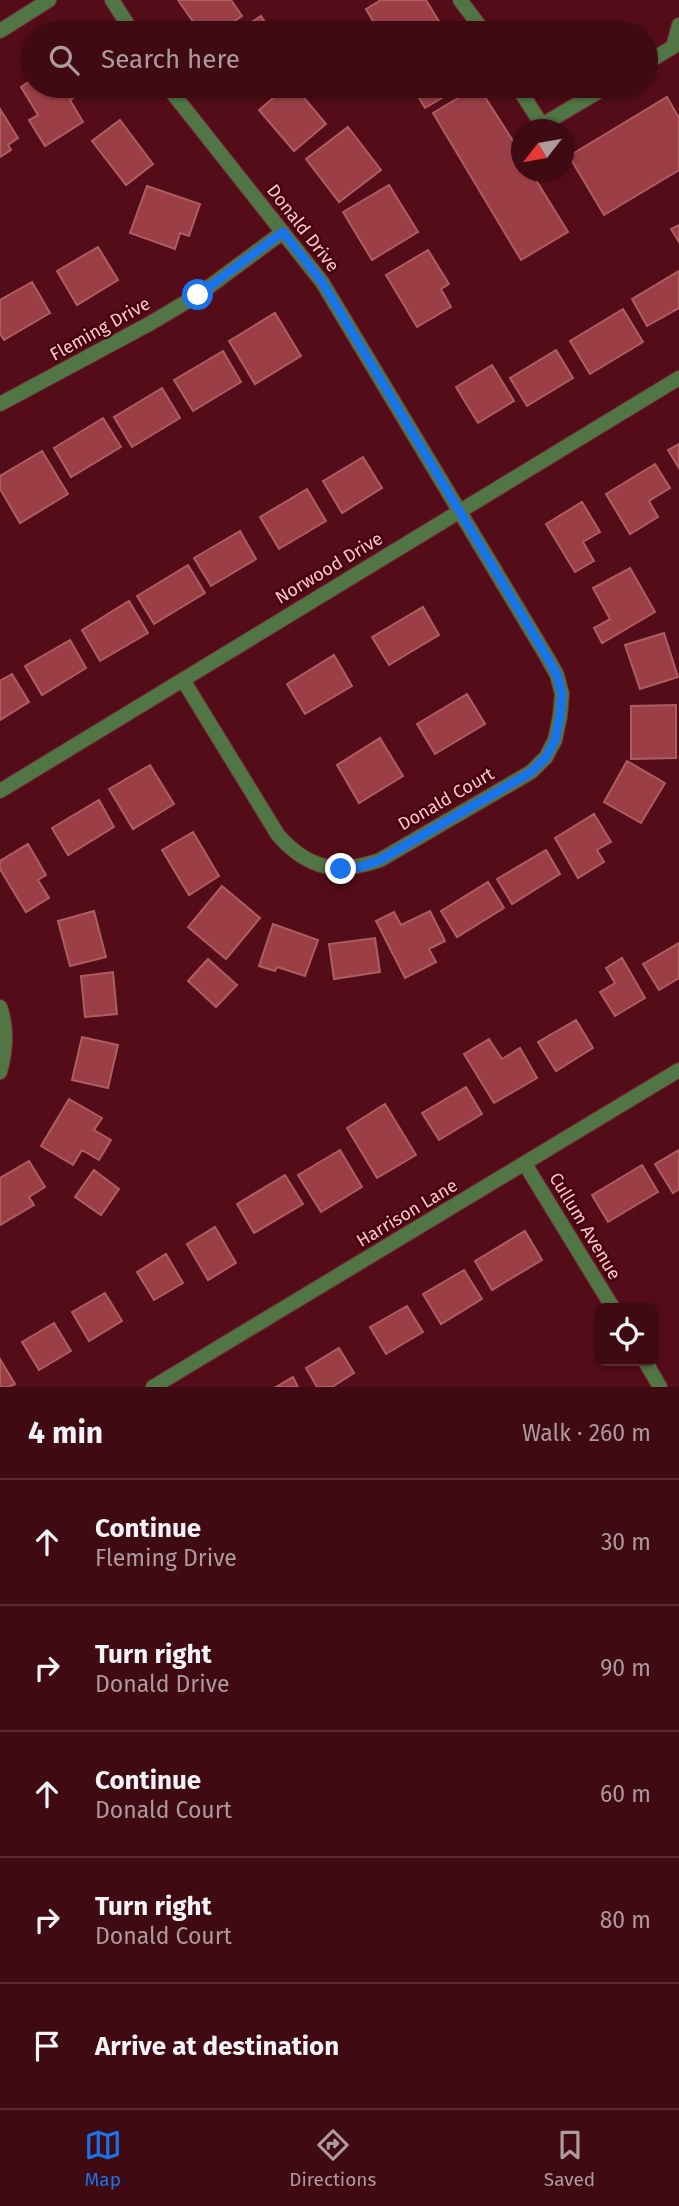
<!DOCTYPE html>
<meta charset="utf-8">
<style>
:root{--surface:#3f0a12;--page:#46131b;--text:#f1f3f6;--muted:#ad9a9f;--line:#582b32;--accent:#1a73e8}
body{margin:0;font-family:"Fira Sans",sans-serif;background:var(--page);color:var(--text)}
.controls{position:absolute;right:21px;bottom:21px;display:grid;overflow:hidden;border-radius:10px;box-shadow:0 2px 5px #0004}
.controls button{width:63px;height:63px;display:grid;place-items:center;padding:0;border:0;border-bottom:2px solid var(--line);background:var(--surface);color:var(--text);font:35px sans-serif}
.compass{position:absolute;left:511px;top:119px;width:63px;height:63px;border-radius:50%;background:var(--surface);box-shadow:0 2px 5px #0004;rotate:239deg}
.stop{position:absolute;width:21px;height:21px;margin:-16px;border:5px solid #1a73e8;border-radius:50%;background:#fff}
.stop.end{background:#1a73e8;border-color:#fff;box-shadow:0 2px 7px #0008}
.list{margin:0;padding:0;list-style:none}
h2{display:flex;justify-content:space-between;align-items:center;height:91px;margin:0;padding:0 28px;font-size:30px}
h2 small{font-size:23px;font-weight:400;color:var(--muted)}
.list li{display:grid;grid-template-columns:46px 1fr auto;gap:21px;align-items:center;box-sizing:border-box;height:126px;padding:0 28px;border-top:2px solid var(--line)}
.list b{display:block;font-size:26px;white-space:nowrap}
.list p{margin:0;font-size:23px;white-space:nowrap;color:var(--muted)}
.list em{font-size:23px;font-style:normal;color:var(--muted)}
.icon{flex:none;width:38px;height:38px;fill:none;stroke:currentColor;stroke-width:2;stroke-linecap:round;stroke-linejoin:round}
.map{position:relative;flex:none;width:679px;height:1387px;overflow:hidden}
.search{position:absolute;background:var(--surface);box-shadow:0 2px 5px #0004;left:21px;right:21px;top:21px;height:77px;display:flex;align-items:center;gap:18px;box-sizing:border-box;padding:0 24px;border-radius:38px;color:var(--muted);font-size:26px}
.sheet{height:721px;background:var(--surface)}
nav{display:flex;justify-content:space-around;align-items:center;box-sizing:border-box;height:98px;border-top:2px solid var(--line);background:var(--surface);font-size:19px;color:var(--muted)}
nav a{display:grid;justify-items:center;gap:4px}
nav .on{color:var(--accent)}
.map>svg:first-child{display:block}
</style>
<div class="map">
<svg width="679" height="1387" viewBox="0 0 679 1387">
<rect width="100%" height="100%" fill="#540d18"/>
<path fill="#9b3e46" stroke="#ac5e61" stroke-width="2" d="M178,0H231L242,16L217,33H201Z
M381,0H426L446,33H380L366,9Z
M261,16L272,33H235Z
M33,79V86H93L70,100L83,122L45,146L29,120L38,115L21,87Z
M238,86H263L246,97Z
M287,86H294L326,124L294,151L259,110Z
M412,86H462L425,108Z
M478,86L522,155V172H531L568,232L521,260L433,113Z
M667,97L679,118V170L604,215L569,156Z
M0,109L18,138L8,145L11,150L0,157Z
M120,120L153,164L126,185L92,141Z
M348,127L381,170L339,202L306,159Z
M389,185L418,232L372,260L343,212Z
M147,186L200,204L189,236L180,233L175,249L130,233Z
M679,225V242L671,229Z
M98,247L118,280L77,305L57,271Z
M428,250L449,284L441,289L451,307L417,327L386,275Z
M679,271V308L647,326L632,299Z
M32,282L50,313L4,340L0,334V300Z
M623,309L643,342L590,374L570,341Z
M275,313L301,356L255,384L229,341Z
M556,350L573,378L527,406L510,378Z
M223,351L241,382L193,411L174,380Z
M492,365L514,401L478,423L456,387Z
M162,388L180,418L132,447L114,417Z
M103,418L121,447L71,477L54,448Z
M679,444V468L668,450Z
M42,451L68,494L20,523L0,489V476Z
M363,457L382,488L342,513L323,481Z
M655,464L670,488L649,501L658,517L630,534L606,494Z
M307,489L326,521L279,549L260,517Z
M582,502L600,532L583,542L594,561L575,572L546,524Z
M240,531L256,559L211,586L194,558Z
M188,565L205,593L154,624L137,596Z
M630,568L655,612L602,643L594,628L610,619L593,588Z
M129,601L148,633L100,661L82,630Z
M423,607L439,635L389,665L372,637Z
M664,633L678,677L640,689L625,645Z
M70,640L86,668L42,695L25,666Z
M334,655L352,686L305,714L287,684Z
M12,674L29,702L0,720V681Z
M467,694L485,724L435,754L417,724Z
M676,705V758L631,759V706Z
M380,738L403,776L359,803L337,765Z
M627,761L665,783L641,823L604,802Z
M150,765L174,804L133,829L109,789Z
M99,800L114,827L68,855L52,828Z
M594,814L611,842L597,850L604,862L578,878L555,838Z
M193,832L219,876L189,895L162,850Z
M28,844L46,875L38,880L49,898L26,912L0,869V861Z
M546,850L560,874L512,904L497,879Z
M488,882L504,908L457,937L441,911Z
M222,886L260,918L226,959L188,927Z
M94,911L106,957L70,966L58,921Z
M430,911L445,941L429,949L436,962L405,978L376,921L394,912L401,925Z
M273,924L318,940L305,976L277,967L275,971L259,966Z
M375,938L380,972L334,979L329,944Z
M679,943V978L659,990L643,964Z
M622,958L645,998L615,1016L600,992L615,983L606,968Z
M208,959L237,985L216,1007L188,981Z
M113,972L117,1014L85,1017L81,976Z
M576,1020L593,1048L556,1071L538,1042Z
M82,1037L118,1045L108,1088L72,1080Z
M489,1039L502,1059L520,1048L537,1078L494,1103L464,1054Z
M466,1087L482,1114L439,1140L422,1113Z
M69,1099L102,1118L94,1130L111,1140L99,1160L82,1150L73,1165L41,1146Z
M385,1104L416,1155L377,1178L347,1128Z
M340,1150L362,1187L321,1212L298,1175Z
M679,1150V1189L673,1193L655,1164Z
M29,1161L45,1187L29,1197L34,1205L0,1225V1178Z
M642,1165L658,1192L608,1222L592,1195Z
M94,1170L119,1189L101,1215L75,1197Z
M285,1175L303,1204L254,1233L237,1204Z
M215,1227L236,1263L208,1280L187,1244Z
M525,1231L542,1260L492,1290L475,1261Z
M166,1254L183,1283L154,1300L137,1272Z
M464,1270L482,1299L441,1324L423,1294Z
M105,1293L122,1321L89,1341L72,1312Z
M407,1306L423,1332L386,1354L370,1327Z
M54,1323L71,1351L39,1370L22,1342Z
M339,1348L354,1373L332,1387H317L306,1368Z
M0,1359L15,1384L9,1387H0Z
M293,1377L298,1387H276Z"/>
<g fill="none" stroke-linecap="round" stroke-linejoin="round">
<g stroke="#712f38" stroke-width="16">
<path id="minor" d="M112,0L133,33
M460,0L485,33
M0,31L49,0
M646,63L673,47L679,25
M167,86L322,282L547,657L557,675L562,694L560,716L555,740L546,757L531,772L380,860C337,875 308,869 278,835L183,680
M517,86L542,125L608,86
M0,404L149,324L198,295L283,232
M0,1007C8,1029 6,1050 0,1072
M525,1164L613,1308
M645,1361L660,1387
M153,1387L679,1070"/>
</g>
<g stroke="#712f38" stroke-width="16">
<path id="tertiary" d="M0,791L679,378"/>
</g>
<use href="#minor" stroke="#527545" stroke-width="14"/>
<use href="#tertiary" stroke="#527545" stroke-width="14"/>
</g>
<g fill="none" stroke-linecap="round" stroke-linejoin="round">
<path stroke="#1a73e8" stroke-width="9" d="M198,295L283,232L322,282L547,657L557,675L562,694L560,716L555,740L546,757L531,772L380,860L360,867L341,869"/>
</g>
<g text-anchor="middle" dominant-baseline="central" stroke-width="5" stroke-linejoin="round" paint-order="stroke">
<g font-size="18" fill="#f6c9c9" stroke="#48000e">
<text transform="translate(303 228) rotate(52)">Donald Drive</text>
<text transform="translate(100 329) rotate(-29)">Fleming Drive</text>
<text transform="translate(329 568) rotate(-31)">Norwood Drive</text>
<text transform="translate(446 799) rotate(-30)">Donald Court</text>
<text transform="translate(407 1213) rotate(-31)">Harrison Lane</text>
<text transform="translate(585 1226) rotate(59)">Cullum Avenue</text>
</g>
</g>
</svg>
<div class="controls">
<button><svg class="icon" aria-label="locate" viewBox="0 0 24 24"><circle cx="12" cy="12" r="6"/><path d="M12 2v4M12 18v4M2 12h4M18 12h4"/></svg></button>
</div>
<svg class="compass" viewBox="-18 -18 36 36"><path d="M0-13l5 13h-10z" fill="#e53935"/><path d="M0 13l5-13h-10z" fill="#ad9a9f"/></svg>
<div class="stop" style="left:198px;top:295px"></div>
<div class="stop end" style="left:341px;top:869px"></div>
<div class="search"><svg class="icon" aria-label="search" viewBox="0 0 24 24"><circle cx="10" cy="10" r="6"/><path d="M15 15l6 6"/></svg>Search here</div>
</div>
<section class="sheet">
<h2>4 min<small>Walk · 260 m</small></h2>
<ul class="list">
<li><svg class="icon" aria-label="ahead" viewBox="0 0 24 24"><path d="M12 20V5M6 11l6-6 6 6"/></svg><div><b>Continue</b><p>Fleming Drive</p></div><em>30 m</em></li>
<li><svg class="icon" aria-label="right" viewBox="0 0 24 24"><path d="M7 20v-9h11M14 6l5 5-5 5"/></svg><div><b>Turn right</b><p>Donald Drive</p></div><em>90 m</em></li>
<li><svg class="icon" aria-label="ahead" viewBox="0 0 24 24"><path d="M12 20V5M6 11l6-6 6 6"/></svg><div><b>Continue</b><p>Donald Court</p></div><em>60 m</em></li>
<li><svg class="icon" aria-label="right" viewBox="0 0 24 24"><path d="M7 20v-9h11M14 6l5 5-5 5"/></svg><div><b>Turn right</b><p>Donald Court</p></div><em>80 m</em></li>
<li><svg class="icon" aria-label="arrive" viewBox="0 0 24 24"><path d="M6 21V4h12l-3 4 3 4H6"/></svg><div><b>Arrive at destination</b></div></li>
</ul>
</section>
<nav>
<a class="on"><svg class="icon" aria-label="map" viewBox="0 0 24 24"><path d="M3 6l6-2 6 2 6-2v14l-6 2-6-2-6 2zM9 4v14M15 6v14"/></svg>Map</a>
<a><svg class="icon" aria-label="directions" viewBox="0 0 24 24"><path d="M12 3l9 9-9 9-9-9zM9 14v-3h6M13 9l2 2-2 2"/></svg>Directions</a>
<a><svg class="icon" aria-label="saved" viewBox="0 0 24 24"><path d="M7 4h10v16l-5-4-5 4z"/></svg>Saved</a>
</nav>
